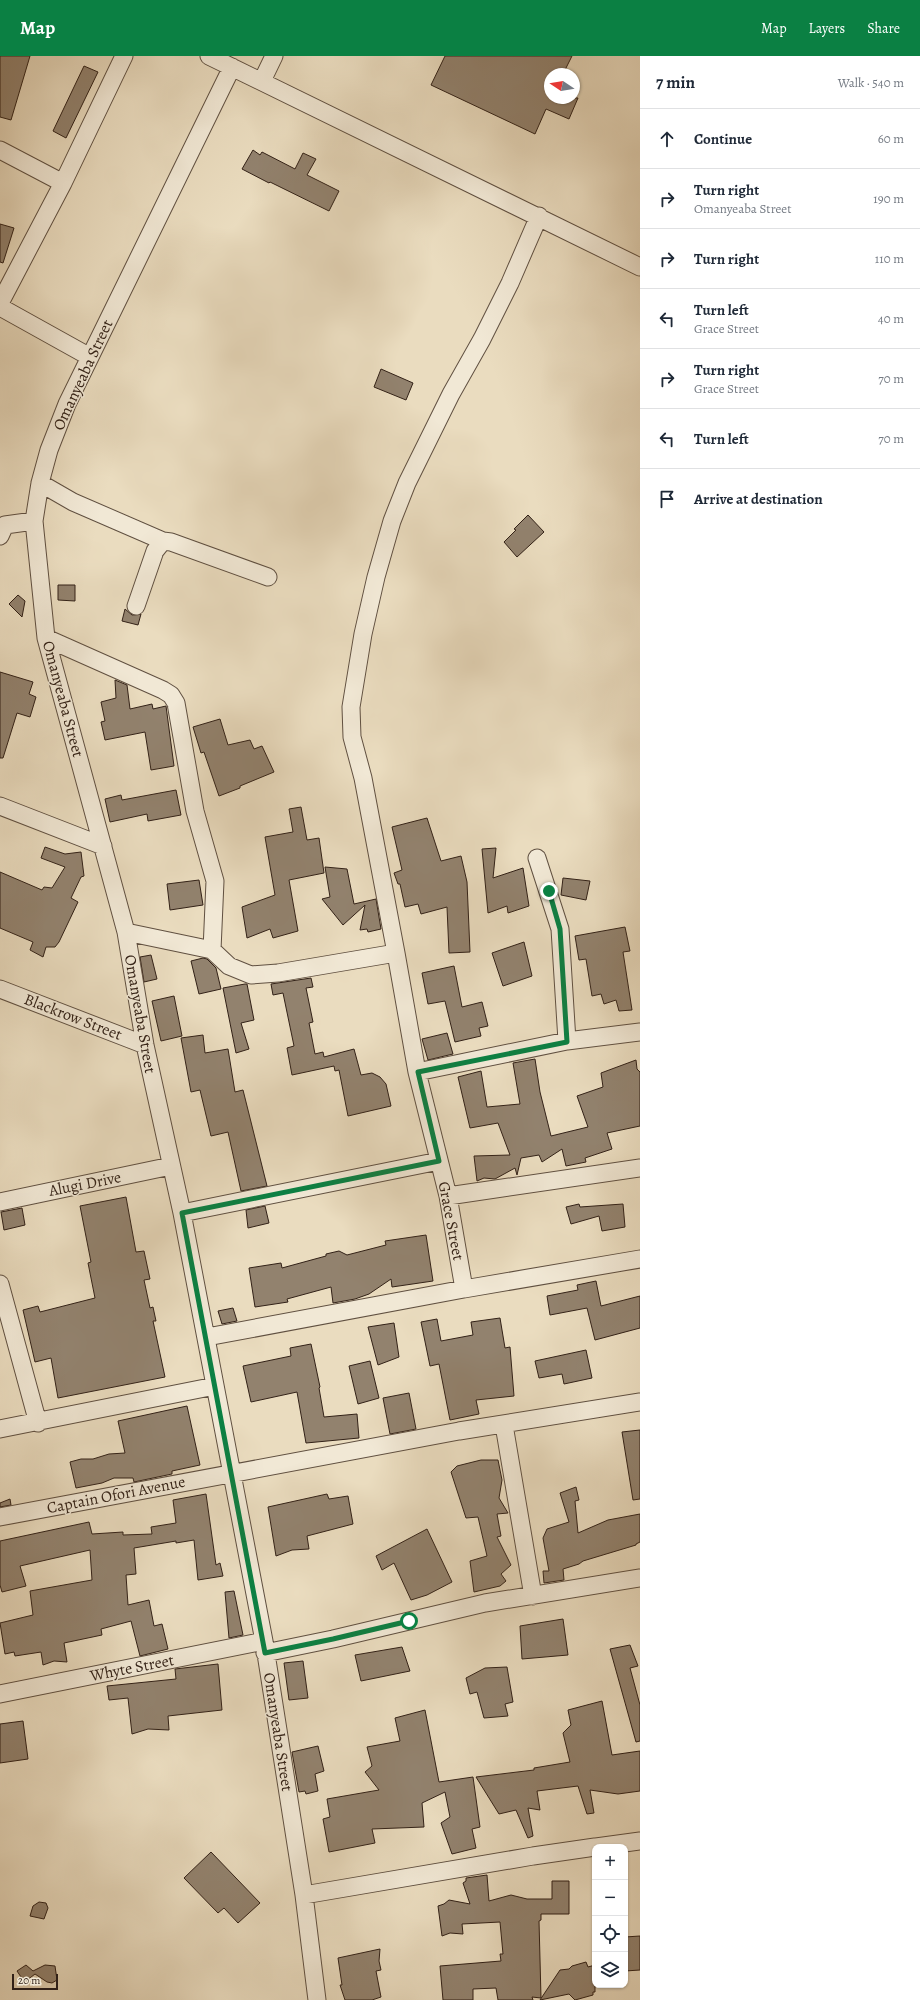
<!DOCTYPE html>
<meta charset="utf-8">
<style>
:root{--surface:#fff;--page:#f2f2f3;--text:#1f2937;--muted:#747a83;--line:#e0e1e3;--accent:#0b8043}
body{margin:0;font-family:Alegreya,serif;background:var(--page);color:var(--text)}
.controls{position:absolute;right:12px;bottom:12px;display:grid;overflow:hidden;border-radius:8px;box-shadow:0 1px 3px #0004}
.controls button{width:36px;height:36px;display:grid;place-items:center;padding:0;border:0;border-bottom:1px solid var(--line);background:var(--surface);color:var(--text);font:20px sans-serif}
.compass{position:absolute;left:544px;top:12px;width:36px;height:36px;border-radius:50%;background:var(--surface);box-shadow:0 1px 3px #0004;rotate:282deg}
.scale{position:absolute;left:12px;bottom:10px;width:46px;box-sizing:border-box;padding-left:4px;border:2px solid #322117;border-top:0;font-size:11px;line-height:14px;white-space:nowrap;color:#322117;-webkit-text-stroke:3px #f1e8d5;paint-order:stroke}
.stop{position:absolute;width:12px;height:12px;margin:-9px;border:3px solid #0b8043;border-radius:50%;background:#fff}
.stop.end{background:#0b8043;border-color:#fff;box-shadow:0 1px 4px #0008}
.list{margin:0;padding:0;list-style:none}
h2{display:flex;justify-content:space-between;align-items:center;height:52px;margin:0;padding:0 16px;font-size:17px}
h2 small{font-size:13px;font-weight:400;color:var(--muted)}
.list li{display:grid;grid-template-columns:26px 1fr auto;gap:12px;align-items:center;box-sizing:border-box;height:60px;padding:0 16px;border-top:1px solid var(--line)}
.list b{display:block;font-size:15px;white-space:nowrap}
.list p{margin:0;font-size:13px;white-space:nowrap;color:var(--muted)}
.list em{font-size:13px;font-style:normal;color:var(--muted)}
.icon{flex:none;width:22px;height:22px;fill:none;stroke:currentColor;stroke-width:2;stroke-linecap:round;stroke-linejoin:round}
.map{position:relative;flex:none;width:640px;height:1944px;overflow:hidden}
header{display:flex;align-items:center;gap:24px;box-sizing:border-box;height:56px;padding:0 20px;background:var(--accent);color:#fff}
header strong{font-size:19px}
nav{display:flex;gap:22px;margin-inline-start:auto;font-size:14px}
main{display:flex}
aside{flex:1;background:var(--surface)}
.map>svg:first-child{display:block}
</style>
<header>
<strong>Map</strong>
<nav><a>Map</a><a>Layers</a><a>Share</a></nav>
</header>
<main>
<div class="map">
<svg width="640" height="1944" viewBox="0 0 640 1944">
<rect width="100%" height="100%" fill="#eadcbf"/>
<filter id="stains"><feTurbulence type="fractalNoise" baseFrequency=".005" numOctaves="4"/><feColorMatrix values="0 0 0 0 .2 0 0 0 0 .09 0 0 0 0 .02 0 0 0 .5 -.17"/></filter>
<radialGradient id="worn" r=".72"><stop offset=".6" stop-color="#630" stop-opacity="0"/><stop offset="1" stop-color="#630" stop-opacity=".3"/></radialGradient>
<path fill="#92826e" stroke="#322117" d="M0,0H30L11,64L0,61Z
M445,0H572L563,18H550V42H578L569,63L546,53L535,78L431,29Z
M84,10L98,16L66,82L53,75Z
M253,94L260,99L262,96L295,113L303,97L316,103L307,119L339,135L329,155L270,126L269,127L242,113Z
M0,168L14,172L3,207L0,206Z
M381,313L413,327L406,344L374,331Z
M528,459L544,476L517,501L504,486L516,474L514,473Z
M58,529H75V545L58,544Z
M18,539L25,545L22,561L9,548Z
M125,553L132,559L141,558L138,569L122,565Z
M0,616L33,626L29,638L36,641L30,661L17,657L3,702H0Z
M115,624L127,629L130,653L152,648L153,653L166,650L174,710L151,714L145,676L105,684L101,666L105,665L101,646L116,642Z
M220,663L228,689L250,684L254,693L262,690L274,716L240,730V732L219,740L204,696L201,697L193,671Z
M176,734L181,759L148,765L147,758L110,766L105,743L121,739L122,744Z
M301,751L307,784L319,782L324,817L289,824L298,875L273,882L270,873L247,882L242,851L275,839L265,781L293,776L289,753Z
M427,762L441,805L461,800L467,826L470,896L449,897L447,851L421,858L418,848L405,851L400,828H398L394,817L402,814L392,771Z
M45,791L65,798L81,796L84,820L81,821L71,842L78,846L59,886L55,891H46L43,901L30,894L33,886L0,872V816L42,834L44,831L52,832L65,811L41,802Z
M496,792L493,822L523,812L529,850L508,857L507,850L488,857L482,793Z
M325,811L347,813L354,848L376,843L381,873L368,876L367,873L360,874L365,849L343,869L322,843L330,841Z
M563,822L590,825L586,844L561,839Z
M199,824L203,849L170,854L167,828Z
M625,871L630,895L623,896L632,954L619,955L616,944L604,948L601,938L592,940L586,903L579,904L575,880Z
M524,886L532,920L503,930L492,897Z
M151,899L157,923L144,926L140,901Z
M203,902L207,903L216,912L221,933L199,938L191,905Z
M454,910L462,951L482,946L488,970L479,972L481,980L455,986L445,945L428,948L422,917Z
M311,922L313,931L306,932L313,966L309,967L315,998L323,996L324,1001L354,993L361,1019L372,1017L380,1021L386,1028L391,1050L348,1060L339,1014L335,1015L334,1010L292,1019L287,992L294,990L283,937L273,939L271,928Z
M245,928H247L254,964L241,967L249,993L236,997L223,932Z
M174,940L182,980L161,985L152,945Z
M447,977L453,998L428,1004L422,983Z
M203,979L205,997L228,993L235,1036L243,1034L267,1130L241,1135L228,1076L211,1080L200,1034L191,1036L181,982Z
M535,1003L540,1036L551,1080L588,1071L577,1040L603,1031L601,1017L636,1004L637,1013L640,1016V1070L607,1077L612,1093L585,1102L586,1106L566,1110L562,1093L542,1106L539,1099L521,1102L517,1119L515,1112L495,1123L484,1122L477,1125L474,1100L510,1099L498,1067L470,1072L458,1021L481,1015L487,1051L520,1048L513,1007Z
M126,1141L136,1196L144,1195L150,1223L144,1224L150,1252L153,1251L156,1265H153L165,1321L58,1342L51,1302L35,1306L23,1254L38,1250L40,1256L95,1242L88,1207L91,1206L80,1150Z
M579,1148L580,1151L623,1148L625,1171L602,1175L599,1160L571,1168L566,1151Z
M265,1150L269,1167L248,1172L246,1154Z
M22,1152L25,1169L4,1174L1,1156Z
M426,1179L433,1225L392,1231L391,1223L369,1238L355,1243L333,1247L331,1231L287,1243L288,1246L255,1251L249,1212L281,1207L282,1212L326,1200V1198L339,1195L347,1199L386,1189L385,1185Z
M596,1225L601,1250L640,1240V1272L595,1284L587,1252L550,1259L547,1240L578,1234L577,1229Z
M233,1252L237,1265L222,1268L218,1255Z
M500,1262L505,1292L510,1291L514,1340L476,1344L479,1358L450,1364L439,1308L430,1310L421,1266L437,1263L441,1285L473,1279L471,1266Z
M394,1267L399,1301L378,1309L368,1271Z
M311,1288L320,1331L319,1332L324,1361L357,1358L359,1382L306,1387L297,1336L251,1346L243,1310L291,1300L290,1292Z
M586,1294L592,1322L564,1328L562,1318L539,1322L535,1305Z
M370,1305L379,1342L358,1348L349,1310Z
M409,1337L416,1373L390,1378L383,1342Z
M187,1350L200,1409L172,1415V1418L134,1426L133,1422H114L102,1427L76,1432L70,1406L81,1403H93L109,1398L125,1397L118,1365Z
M640,1374V1443L633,1444L622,1376Z
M481,1404H498L502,1424L499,1442L508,1457L497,1458L501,1480L497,1481L511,1509L501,1518L506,1525L500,1530L474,1536L470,1505L487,1500L478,1461L466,1462L451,1416L457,1410Z
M576,1431L579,1444L575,1445L578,1477L608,1464L640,1458V1486L636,1488V1489L583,1505L579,1508L563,1513L564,1524L544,1527L543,1515H549L543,1482L547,1473L569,1466L560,1437Z
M206,1438L216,1509L220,1507L223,1520L198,1524L194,1484L176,1487V1485L134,1492L136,1518L126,1519L128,1549L149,1544L154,1570L162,1568L168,1593L140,1600L131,1565L101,1573L102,1579L64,1587L67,1606L54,1605L43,1609L41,1596L15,1600L14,1596L5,1598L0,1567L33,1559L30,1535L92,1524L90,1494L20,1510L26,1530L2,1536L0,1529V1485L89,1466L92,1478L123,1476V1479L152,1478L151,1471L176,1467L173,1444Z
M327,1438L329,1443L348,1440L353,1468L307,1480L309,1493L292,1494L276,1500L268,1451Z
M10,1443L11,1449L0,1451V1447Z
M427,1473L452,1526L427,1539L411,1544L394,1507L382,1514L376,1500Z
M234,1535L243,1579L229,1582L225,1536Z
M563,1563L568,1599L522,1603L520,1570Z
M630,1589L638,1610L630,1612L640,1649V1685L636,1686L610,1593Z
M402,1591L410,1615L361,1625L355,1599Z
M303,1605L308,1642L289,1644L284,1607Z
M218,1608L222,1654L168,1660L169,1674L148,1673L132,1678L128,1642L109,1644L107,1630L176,1623L175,1613Z
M507,1611L513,1646L505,1648L508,1660L484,1662L477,1636L470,1638L466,1622L485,1612Z
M602,1645L612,1699L640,1695V1735L618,1738L590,1734L594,1757L587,1758L578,1730L537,1735L540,1754L528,1752L533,1780L528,1782L516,1754L499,1758L476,1721L534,1714V1712L570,1706L563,1677L571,1669L568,1654Z
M425,1654L439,1726L473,1721L480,1771L472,1773L476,1792L452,1798L441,1767L450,1761L445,1736L422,1747L424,1771L372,1773L375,1787L329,1796L323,1763L330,1761L327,1743L379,1734L365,1716L372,1710L367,1691L400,1685L395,1662Z
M23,1665L28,1703L0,1707V1668Z
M318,1690L324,1715L315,1718L318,1735L306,1738L305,1735L299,1736L292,1696Z
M211,1796L260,1847L238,1867L224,1852L218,1857L184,1822Z
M487,1819L489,1845L511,1839L527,1843H552V1825H569V1858H541V1864L539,1865L541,1942L532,1941L533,1944H498L496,1932L473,1933V1944H443L440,1910L501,1905L500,1898H503L500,1866L462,1868L463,1878L450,1877L442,1880L438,1850L444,1848L449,1844L470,1848L463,1827L466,1825V1822Z
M39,1846L46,1847L48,1852L44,1863L30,1860L33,1850Z
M640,1880V1914L625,1915V1881Z
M380,1893L379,1905L381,1914L376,1915L381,1941L372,1944H345L340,1929H342L338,1902Z
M586,1906L588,1911L595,1909V1936H593V1939L575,1944L569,1938L540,1944L560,1914L569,1913L572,1910Z
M26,1909L33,1915L45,1909L55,1910L57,1924L52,1927L47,1926L35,1918L26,1925L21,1921L17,1915Z"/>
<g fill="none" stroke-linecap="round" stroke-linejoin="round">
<g stroke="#605041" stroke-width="19">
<path id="minor" d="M209,0L640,211
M232,11L67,348L49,394L40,427L34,465L46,582L126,876L145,989L182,1157L264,1585L304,1839L317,1944
M262,25L274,0
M0,94L63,127
M0,247L63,127L124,0
M0,251L90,301
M40,427L73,446L163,485
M0,480L5,469L34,465
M136,550L155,495L163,485L171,486L268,521
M46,582L163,634L171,639L176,647L195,755L215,825L212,894
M0,750L103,790
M537,802L560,873L567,985
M126,876L212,894L229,910L251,919L278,917L396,897L417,1016
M396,897L363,722L352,681L351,651L363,578L376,521L392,465L407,427L451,338L482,283L510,227L539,160
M0,933L145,989
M448,1140L640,1112
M0,1146L171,1110
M182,1157L439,1105
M0,1228L38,1367
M464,1233L640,1203
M207,1281L464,1233L448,1140L417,1016L567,985L640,976
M504,1369L533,1540
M0,1373L215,1330
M0,1461L459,1375L640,1346
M265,1597L333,1583L485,1547L640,1522
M0,1638L264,1585
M596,1791L640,1785
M304,1839L533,1800L595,1791"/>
</g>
<use href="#minor" stroke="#f1e8d5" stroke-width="17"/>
</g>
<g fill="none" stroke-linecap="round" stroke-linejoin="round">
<path stroke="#0b8043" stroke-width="5" d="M409,1565L333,1583L265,1597L182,1157L439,1105L418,1016L567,986L560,873L549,835"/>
</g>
<g text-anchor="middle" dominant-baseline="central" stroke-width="3" stroke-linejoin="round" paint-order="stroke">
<g font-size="16" fill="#322117" stroke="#f1e8d5">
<text transform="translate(83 319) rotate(-65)">Omanyeaba Street</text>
<text transform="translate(63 643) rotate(75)">Omanyeaba Street</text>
<text transform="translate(140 958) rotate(80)">Omanyeaba Street</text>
<text transform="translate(73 961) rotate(21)">Blackrow Street</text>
<text transform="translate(85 1128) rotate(-11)">Alugi Drive</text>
<text transform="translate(451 1165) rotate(79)">Grace Street</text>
<text transform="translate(116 1439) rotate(-11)">Captain Ofori Avenue</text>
<text transform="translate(132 1612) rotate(-11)">Whyte Street</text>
<text transform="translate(278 1676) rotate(81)">Omanyeaba Street</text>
</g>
</g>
<rect width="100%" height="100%" filter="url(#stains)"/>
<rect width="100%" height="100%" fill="url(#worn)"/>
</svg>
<div class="controls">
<button>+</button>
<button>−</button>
<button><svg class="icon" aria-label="locate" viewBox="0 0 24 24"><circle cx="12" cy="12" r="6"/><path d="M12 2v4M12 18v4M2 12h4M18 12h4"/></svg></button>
<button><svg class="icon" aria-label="layers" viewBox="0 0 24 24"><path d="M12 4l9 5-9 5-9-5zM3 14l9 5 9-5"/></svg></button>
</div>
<svg class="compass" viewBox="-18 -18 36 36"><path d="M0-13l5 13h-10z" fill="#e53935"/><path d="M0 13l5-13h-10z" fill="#747a83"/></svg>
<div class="scale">20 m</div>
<div class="stop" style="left:409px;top:1565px"></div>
<div class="stop end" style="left:549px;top:835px"></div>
</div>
<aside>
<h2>7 min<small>Walk · 540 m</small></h2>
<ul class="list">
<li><svg class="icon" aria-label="ahead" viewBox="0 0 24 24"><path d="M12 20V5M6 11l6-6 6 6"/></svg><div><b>Continue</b></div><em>60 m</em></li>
<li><svg class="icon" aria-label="right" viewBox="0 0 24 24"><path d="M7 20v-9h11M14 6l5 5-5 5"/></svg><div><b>Turn right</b><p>Omanyeaba Street</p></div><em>190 m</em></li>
<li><svg class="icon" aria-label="right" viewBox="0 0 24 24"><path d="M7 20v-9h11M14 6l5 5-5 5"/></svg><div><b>Turn right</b></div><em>110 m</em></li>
<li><svg class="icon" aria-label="left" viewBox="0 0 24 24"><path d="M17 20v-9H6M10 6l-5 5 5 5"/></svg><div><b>Turn left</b><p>Grace Street</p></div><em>40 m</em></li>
<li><svg class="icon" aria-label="right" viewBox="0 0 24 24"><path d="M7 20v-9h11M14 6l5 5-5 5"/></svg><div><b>Turn right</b><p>Grace Street</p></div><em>70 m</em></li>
<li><svg class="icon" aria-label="left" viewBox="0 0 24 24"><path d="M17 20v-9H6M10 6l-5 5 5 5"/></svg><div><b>Turn left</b></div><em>70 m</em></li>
<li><svg class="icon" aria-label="arrive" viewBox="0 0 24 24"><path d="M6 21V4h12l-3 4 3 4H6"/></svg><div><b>Arrive at destination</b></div></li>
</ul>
</aside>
</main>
